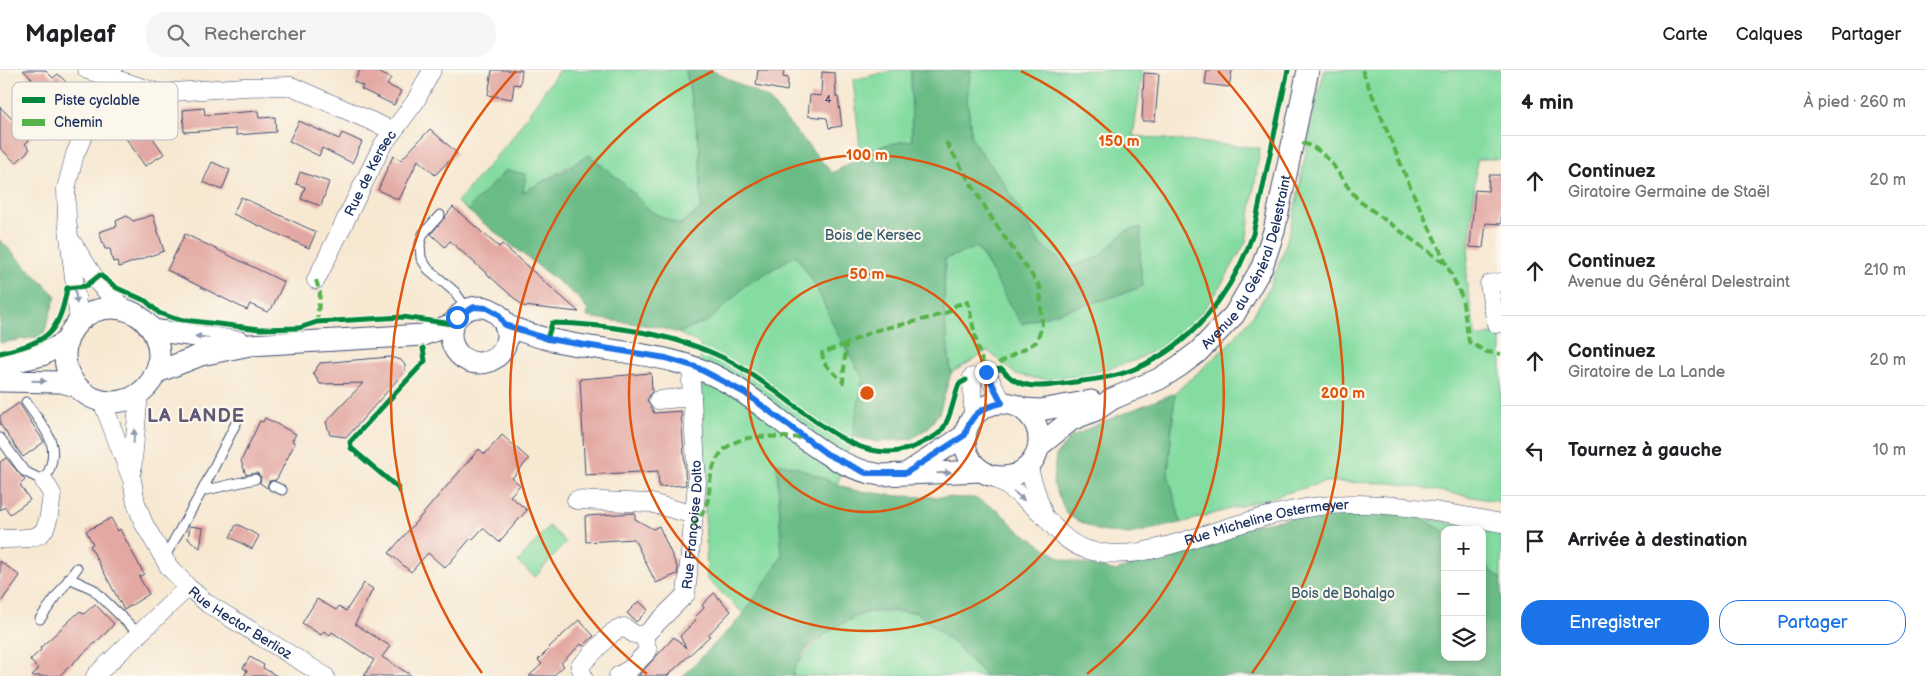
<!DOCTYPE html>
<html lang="fr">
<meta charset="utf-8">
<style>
:root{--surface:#fff;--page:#f6f6f6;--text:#202124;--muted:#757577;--line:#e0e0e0;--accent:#1a73e8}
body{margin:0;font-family:"Balsamiq Sans",sans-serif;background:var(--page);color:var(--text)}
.controls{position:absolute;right:15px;bottom:15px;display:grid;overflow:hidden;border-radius:10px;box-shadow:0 2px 8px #0003}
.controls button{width:45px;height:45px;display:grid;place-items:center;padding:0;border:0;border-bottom:1px solid var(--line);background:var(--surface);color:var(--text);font:25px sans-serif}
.stop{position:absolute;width:15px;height:15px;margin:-11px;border:4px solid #1a73e8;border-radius:50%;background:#fff}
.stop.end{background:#1a73e8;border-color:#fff;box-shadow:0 1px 5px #0008}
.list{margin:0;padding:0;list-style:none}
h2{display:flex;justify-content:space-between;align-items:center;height:65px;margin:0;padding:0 20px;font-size:21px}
h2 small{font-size:16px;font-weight:400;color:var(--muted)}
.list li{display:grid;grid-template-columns:32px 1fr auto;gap:15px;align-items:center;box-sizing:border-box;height:90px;padding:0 20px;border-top:1px solid var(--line)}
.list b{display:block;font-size:19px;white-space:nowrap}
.list p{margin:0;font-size:16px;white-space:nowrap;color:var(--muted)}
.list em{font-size:16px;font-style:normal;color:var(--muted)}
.actions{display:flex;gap:10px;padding:15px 20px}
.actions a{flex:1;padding:11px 0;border:1px solid var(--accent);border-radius:20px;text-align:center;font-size:18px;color:var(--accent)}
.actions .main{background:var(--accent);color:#fff}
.icon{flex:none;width:28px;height:28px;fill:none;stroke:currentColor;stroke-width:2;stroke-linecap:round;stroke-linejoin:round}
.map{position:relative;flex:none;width:1501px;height:606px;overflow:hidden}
header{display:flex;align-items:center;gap:30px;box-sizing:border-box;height:70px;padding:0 25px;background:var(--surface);border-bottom:1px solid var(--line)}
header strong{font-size:24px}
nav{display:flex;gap:28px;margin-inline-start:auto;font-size:18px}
.search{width:350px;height:45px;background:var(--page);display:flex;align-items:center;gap:12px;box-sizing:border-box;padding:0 18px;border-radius:20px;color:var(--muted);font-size:19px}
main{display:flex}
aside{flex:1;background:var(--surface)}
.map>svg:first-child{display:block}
</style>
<header>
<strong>Mapleaf</strong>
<div class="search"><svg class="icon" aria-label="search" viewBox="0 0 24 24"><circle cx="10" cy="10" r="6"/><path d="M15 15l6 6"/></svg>Rechercher</div>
<nav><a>Carte</a><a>Calques</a><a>Partager</a></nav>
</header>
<main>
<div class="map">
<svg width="1501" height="606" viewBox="0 0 1501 606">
<rect width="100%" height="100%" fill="#fbf7ec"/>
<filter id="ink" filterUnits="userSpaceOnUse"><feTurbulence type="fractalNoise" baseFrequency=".02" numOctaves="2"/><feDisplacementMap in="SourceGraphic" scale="10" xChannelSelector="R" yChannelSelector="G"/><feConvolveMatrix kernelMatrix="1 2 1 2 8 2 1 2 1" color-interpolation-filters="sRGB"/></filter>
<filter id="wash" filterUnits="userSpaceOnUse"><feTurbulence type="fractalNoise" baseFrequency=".0096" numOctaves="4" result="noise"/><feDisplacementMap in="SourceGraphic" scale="20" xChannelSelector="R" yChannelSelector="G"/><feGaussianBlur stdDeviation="1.12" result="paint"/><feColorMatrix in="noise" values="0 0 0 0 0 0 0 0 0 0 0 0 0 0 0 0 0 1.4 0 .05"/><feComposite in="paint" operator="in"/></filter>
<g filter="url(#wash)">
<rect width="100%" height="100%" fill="#f7e8d2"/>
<path fill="#84dca1" stroke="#508680" d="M559,0H686L700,78L701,140L678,155L652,142L623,113L589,85L522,123H485L467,140L457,132L511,69Z
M895,0H911L912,70L881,76L861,88L853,10Z
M971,0H1143L1133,66L1260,78L1246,172L1217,222L1186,263L1136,290L1083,306L1044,310L1015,304L988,281L951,303L944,241L945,189L976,177C995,202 1004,229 1023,254C1062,239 1104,232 1143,216L1140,193L1141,157L1126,161L1097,188L1068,197L1040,174L999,106L972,70L967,28Z
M1325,0H1501V89H1477L1466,210L1476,267L1501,262V432L1393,413L1325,412L1181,453L1168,404L1175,323C1198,302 1224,281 1244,257C1302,186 1298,83 1325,0Z
M796,185L816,216L837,263L863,308L854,362L837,416L796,397L777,393L782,487L744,544L707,509L700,274L678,263L710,250L746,215Z
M1420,447L1480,460H1445V462Z
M549,456L566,472L535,507L518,492Z
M1482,460L1501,464V509L1482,492Z
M867,542H916L959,578L986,606H793L794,596L832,558Z"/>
<path fill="#6bbc87" stroke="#437672" d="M686,0H711L767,28L832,103L881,76L912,70L911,0H971L967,28L972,70L999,106L1040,174L1068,197L1097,188L1126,161L1141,157L1140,193L1143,216C1104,232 1062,239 1022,254C1004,230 995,202 977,177L945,189L944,241L951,303L939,343L928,358L911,369L878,372L852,367L863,308L837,263L816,216L796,185L746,215L710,250L678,263L658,257L587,247L588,241L579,228L467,140L506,100L526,104L523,122L566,100L589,85L623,113L652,142L679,155L701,139L700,78Z
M0,170L56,226L43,266L0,273Z
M1175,323L1168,404L1181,453L1129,464L1099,461L1067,445L1053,413L1056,385L1071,367L1107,350Z
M777,393L796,397L852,420L898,426L974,428L998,440L1018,460L1062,489L1116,501L1252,455L1340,439L1420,447L1445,462V587H1482V492L1501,509V606H986L959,578L916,542C901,542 880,538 866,543C842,550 795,580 793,606H683L744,544L782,487Z"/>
<g id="blocks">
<path fill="#e3a8a3" d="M23,0H45L53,8L58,4L74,20L58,36Z
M360,0H373L391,8L387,15L401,21L394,35L361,19L363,16L354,12Z
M492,0H522L520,15L514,14L512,29L488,25Z
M758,0H784L783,7L788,8L787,21L756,15Z
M1207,0H1232L1229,17L1205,14Z
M822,2L835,3L836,27H838L842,56L829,58L827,48L808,46L810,25L821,26Z
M1144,3L1159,4L1155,51H1142Z
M131,36L164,84L145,96L112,48Z
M0,37L31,68L25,74L30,79L16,93L0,78Z
M204,38L205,45L258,41L259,48L275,47L276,62L236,65V59L184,62L183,40Z
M299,51L339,69L342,63L362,72L352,93L322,78L319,86L289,71Z
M430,59L457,83L435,105L418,90L399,130L378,120L393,86L401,90Z
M212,92L230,100L222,120L203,112Z
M300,102L329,112L321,136L301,129L305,117L296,114Z
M1489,105H1501V154L1486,153L1483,178L1470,177L1475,120L1488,121Z
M241,127L316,162L309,178L233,144Z
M453,137L499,177L502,174L579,242L523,236L450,171L445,177L431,164Z
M153,145L164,181L119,197L117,191L113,192L110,179H105L99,162L117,156L116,151L127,146L133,151Z
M185,164L284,212L272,238L267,242L250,234L247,240L167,200Z
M390,287L401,290L405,295V301L347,367L330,365L326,352L363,313L320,314L313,303L320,293Z
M651,303L652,321L647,330L654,343L681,341L686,415L659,417L658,401L585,405L580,309Z
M19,333L44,372L23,387L0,354V346Z
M265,348L296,364L292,371L295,373L279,405L276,410L269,411L267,418L260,413L261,407L257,403L246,405L241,391L260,351L263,352Z
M502,365L529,389L512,408L520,415L510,426L527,440L499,472L483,458L473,469L471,468L445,498L428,483L411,502L389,483L479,379L485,384Z
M6,388L25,410L20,415L30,430L10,444L5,437L0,440V392Z
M635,443V449L653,459L659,456L678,499L677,504L656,513L634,469L586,472L585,446Z
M111,448L118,461L120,459L144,504L139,507L149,524L124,540L90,476L93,474L86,461Z
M236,455H239L259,466L252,479L230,467Z
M190,456L203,458L200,478L188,469Z
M0,491L20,506L0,533Z
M364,513L373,519L355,554L390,576L382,587L412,606H364L374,590L332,562L330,565L324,561L321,565L302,553L317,529L336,540L339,536L346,541Z
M714,523L731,541L708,565L710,566L667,606H638L674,567L686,578L680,566L696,550L694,548L704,538L702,535Z
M639,531L648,540L636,552L627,543Z
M95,534L114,554L108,561L59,606H32L38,599L30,590L41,580L40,578L80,541L84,544Z
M579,550L594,566L583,576L581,574L561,593L564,596L553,606H529L542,594L538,590L549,579L548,578Z
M250,587L264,595L263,598L277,606H244L247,601L243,598Z"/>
</g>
</g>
<g filter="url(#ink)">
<use href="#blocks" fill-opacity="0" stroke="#3c4b6f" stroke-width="1"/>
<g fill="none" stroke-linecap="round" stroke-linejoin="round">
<g stroke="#3c4b6f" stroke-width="11">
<path id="service" d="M440,145L423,164L420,174L421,188L428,199L455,222L467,239
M0,368L24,401L44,411C64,376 46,361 26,332
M273,416L282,420
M202,421L255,409
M164,488L202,421L238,349
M69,508L93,519L139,564
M40,549L77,498"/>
</g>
<g stroke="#3c4b6f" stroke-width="19">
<g id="minor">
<path d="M87,0L160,23L244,17L291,16L387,58L391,62"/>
<path d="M72,172L98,213L125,240"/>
<path id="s1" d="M316,210L382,76L415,32L432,0"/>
<path d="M1501,212L1489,214L1496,254L1501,253"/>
<path d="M79,251L67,149L66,119L75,84L113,0"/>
<path d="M986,302L1003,333"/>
<path d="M972,307L973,347"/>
<path d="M658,330L692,327"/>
<path id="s2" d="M102,331L132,410L136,433L144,454L169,497L188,517L208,534L325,606"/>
<path d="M1028,397L1044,446"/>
<path d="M132,402L139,323"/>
<path id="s3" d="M993,406C1010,418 1029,431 1044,446C1056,459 1067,473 1085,479C1126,492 1167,476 1207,464C1242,453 1277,442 1313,437C1377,428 1438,441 1501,453"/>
<path d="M576,430L651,433L694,445"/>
<path d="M0,469C46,468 46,470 52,424L44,411"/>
<path id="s4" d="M644,566L686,524L697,413L691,311L696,297"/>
<path d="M95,606L188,517"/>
<path d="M583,606L580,596L613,562L624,557L634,564L644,566"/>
<path d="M618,606L630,599L648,581L644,566"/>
</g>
</g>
<g stroke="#3c4b6f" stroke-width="23">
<g id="tertiary">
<circle cx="479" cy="265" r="28"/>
<circle cx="112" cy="285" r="47"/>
<path d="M505,255C519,260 533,266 548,269C608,284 671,280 727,312C777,341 823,397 881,405L982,401"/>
<path d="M152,260L240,272"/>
<path d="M0,295L42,285L67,271"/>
<path d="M155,303L201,285L250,275L423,265L453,254"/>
<path d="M0,311L61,312L76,316"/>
<circle cx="1002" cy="370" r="37"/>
<path d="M1024,339L1040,340L1091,331"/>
<path id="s5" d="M1039,376L1071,350L1096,340L1112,329L1159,309L1178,297L1198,282L1234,245L1262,197L1274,161L1308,0"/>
<path d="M907,403L965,365"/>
</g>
</g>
<use href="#service" stroke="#fff" stroke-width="9"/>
<use href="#minor" stroke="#fff" stroke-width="18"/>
<use href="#tertiary" stroke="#fff" stroke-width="21"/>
<path stroke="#55b248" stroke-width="4" stroke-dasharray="8 4" stroke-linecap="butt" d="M1362,0L1411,119L1462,227L1469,272L1487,282L1501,284
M946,72L994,152L1040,217L1042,257L1036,272L999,293L997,298
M1302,73C1334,81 1340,114 1362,133L1447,195
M316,210L320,223L317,252
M846,274L822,283L824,293L843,312L846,274L873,261L930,248L948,242L956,235L968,232L978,279L986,302
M693,456C697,449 705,441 707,433C710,424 709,415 711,406C721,357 767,367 805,368"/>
<g stroke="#fbf7ec" stroke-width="8">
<path id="cycleway" d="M547,269L552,253C604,254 668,263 715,284C743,296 767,315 791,333C828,360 871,399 920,374C927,370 937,367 942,360C952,346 953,329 959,314L966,310
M0,283C44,272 59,267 67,218L86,216L100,205L117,218L146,231L159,243L176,249L260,259L299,258L317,252L403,247L453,254
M991,300L1002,299C1018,321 1044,317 1068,313C1089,310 1112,308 1132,300C1192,276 1232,224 1253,164L1288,0
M399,421L398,418L351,378L350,372L425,291L423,278"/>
</g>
<use href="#cycleway" stroke="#00873e" stroke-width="5"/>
</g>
<defs><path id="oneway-solid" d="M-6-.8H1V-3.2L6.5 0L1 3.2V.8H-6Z" transform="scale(1.25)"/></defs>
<g fill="#8d97ae">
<use href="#oneway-solid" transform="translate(76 227) rotate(83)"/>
<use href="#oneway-solid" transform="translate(202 267) rotate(-173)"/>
<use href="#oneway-solid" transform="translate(39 311) rotate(2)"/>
<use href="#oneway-solid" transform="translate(134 366) rotate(-86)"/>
<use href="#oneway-solid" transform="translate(944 403) rotate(-1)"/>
<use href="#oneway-solid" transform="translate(1019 426) rotate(40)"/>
</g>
</g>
<g fill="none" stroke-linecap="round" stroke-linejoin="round" filter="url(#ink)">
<path stroke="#1a73e8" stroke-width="6" d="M457,247L474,237L487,238L498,244L505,255L548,269L666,288L696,297L745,323L827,384L866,403H906L965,365C970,345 982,337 1002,333L986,302"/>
</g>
<g fill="none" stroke="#de5710" stroke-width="2.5">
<circle cx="867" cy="323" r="119"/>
<circle cx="867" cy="323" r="238"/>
<path d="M647 604A357 357 0 0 1 713 1M1021 1A357 357 0 0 1 1087 604"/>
<path d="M482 603A476 476 0 0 1 516 1M1218 1A476 476 0 0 1 1252 603"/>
</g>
<g text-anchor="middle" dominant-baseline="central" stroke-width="4.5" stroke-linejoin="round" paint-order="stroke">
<g font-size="11" fill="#4d4d6f">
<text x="828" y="29">4</text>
</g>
<g font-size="14" fill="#1b2f5e" stroke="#fbf7ec">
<text stroke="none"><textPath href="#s1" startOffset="120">Rue de Kersec</textPath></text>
<text stroke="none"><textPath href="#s5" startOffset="291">Avenue du Général Delestraint</textPath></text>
<text stroke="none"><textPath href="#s3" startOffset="304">Rue Micheline Ostermeyer</textPath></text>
<text stroke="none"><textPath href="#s4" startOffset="129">Rue Françoise Dolto</textPath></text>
<text stroke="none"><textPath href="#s2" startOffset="271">Rue Hector Berlioz</textPath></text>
</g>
<g font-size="14" fill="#355a6f" stroke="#fbf7ec">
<text x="873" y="165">Bois de Kersec</text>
<text x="1343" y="523">Bois de Bohalgo</text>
</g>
<g font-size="19" font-weight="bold" letter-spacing="1" fill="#615976" stroke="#fbf7ec">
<text x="196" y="346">LA LANDE</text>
</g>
</g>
<rect x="12" y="12" width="166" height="58" rx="8" fill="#fbf7ec" stroke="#b8bbc1" stroke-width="1"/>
<rect x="22" y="27" width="23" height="6" fill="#00873e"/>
<rect x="22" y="49" width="23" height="7" fill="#55b248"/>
<g font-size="14" fill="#1b2f5e">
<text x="54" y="35">Piste cyclable</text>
<text x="54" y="57">Chemin</text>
</g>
<circle cx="867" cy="323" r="8" fill="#de5710" stroke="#fbf7ec" stroke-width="2.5"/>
<g font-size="15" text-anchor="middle" font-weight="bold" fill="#de5710" stroke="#fbf7ec" stroke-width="4.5" stroke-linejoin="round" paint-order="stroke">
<text x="1119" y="76">150 m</text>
<text x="867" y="90">100 m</text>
<text x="867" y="209">50 m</text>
<text x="1343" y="328">200 m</text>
</g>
</svg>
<div class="controls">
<button>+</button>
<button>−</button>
<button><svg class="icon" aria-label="layers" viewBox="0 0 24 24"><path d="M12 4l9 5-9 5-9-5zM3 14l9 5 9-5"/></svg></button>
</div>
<div class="stop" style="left:457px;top:247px"></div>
<div class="stop end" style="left:986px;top:302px"></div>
</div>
<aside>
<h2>4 min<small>À pied · 260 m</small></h2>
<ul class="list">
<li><svg class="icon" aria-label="ahead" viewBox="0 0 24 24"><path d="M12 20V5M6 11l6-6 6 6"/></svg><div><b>Continuez</b><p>Giratoire Germaine de Staël</p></div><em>20 m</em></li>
<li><svg class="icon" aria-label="ahead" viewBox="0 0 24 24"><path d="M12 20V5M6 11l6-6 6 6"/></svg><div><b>Continuez</b><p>Avenue du Général Delestraint</p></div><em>210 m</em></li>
<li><svg class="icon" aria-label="ahead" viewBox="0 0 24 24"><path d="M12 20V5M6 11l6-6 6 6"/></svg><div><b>Continuez</b><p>Giratoire de La Lande</p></div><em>20 m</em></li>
<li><svg class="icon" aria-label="left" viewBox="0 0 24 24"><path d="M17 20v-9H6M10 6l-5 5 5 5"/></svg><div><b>Tournez à gauche</b></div><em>10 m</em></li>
<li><svg class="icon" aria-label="arrive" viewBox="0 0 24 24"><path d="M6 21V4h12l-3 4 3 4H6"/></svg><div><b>Arrivée à destination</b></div></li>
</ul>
<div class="actions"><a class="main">Enregistrer</a><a>Partager</a></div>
</aside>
</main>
